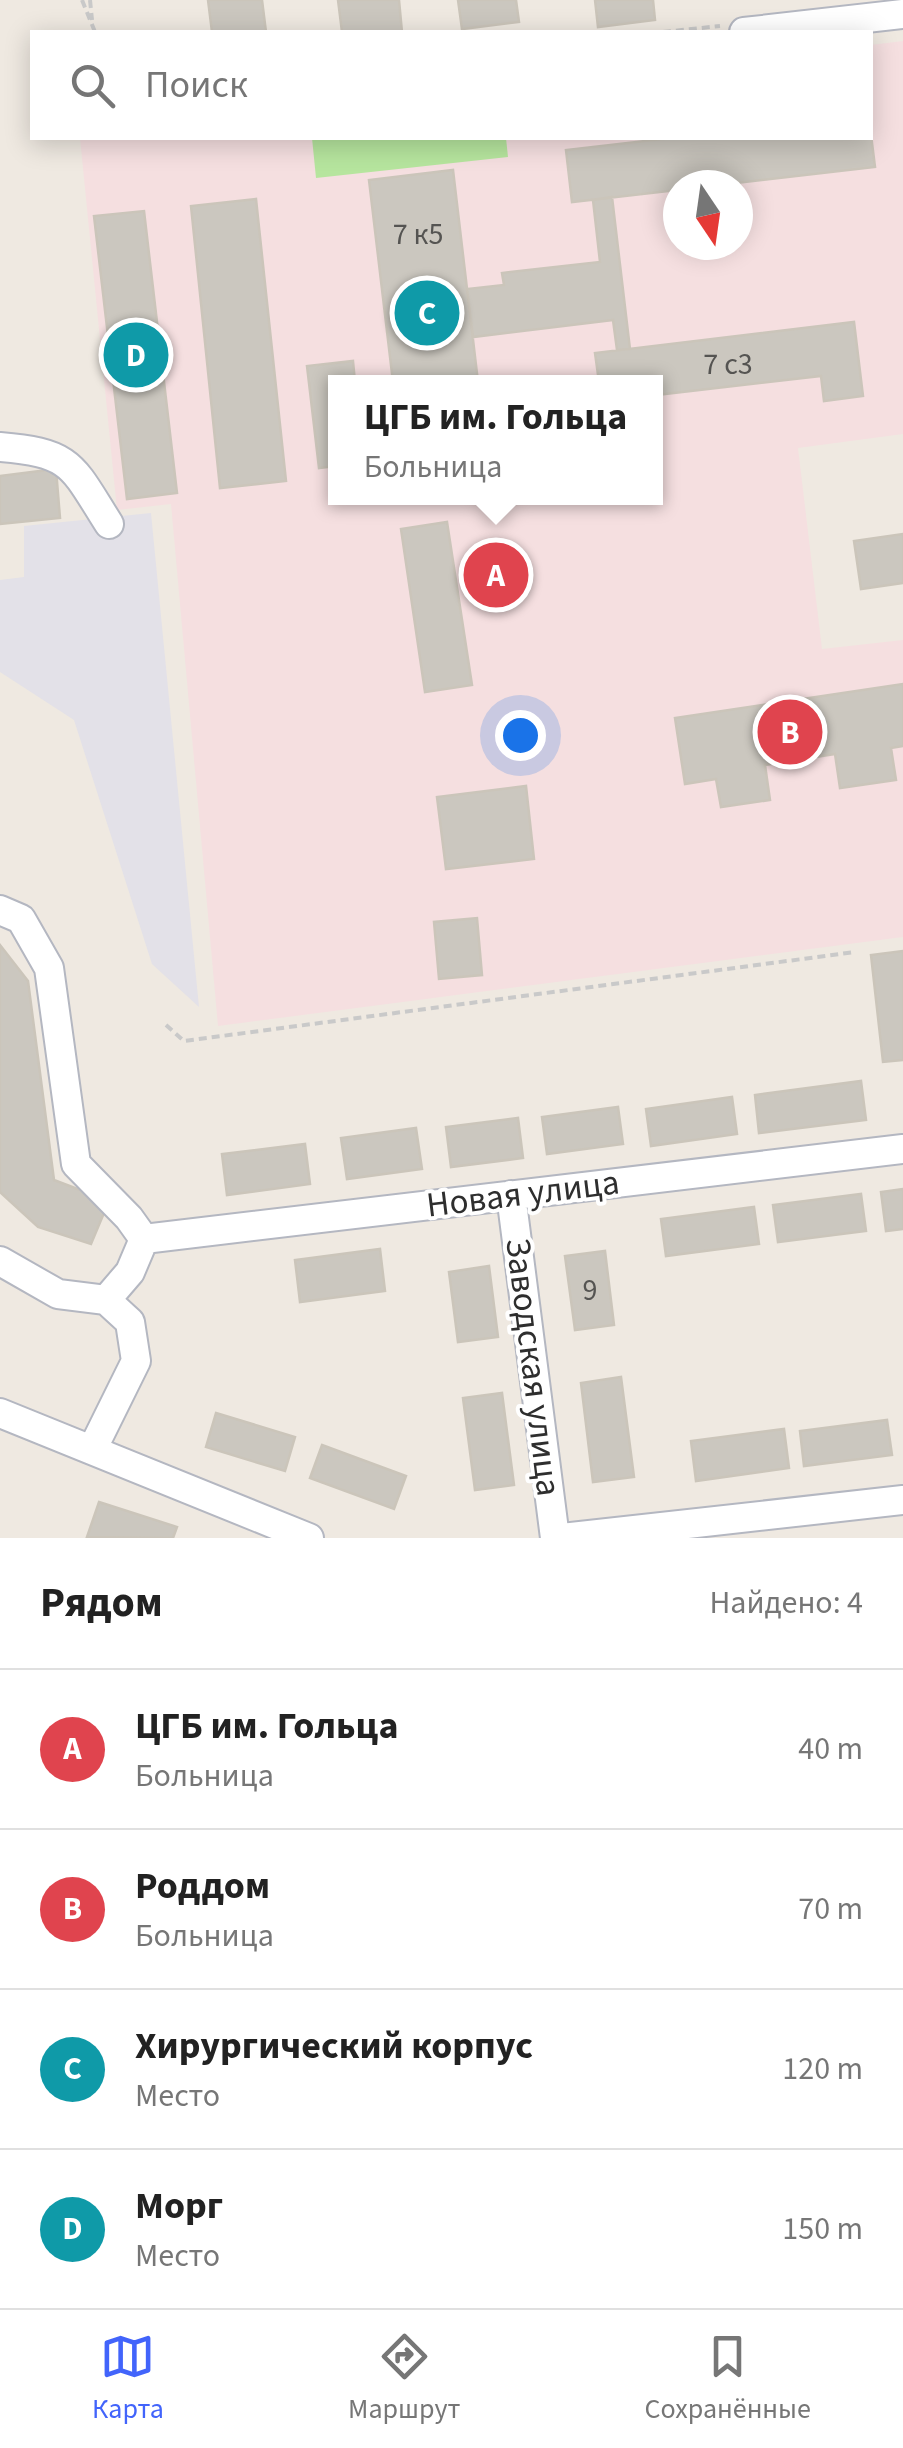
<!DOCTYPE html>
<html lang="ru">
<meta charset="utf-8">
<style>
:root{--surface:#fff;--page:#f6f6f6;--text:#222;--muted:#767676;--line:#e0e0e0;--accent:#4264fb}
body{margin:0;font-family:"Source Sans 3",sans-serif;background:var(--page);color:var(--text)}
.compass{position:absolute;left:663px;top:170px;width:90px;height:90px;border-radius:50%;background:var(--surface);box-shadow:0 5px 25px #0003;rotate:167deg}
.you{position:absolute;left:520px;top:735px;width:35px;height:35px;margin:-25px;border:8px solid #fff;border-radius:50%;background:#1a73e8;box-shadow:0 0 0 15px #1a73e833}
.badge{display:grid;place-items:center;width:65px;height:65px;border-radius:50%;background:var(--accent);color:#fff;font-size:32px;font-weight:700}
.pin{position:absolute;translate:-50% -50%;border:5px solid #fff;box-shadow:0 2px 10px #0006}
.popup{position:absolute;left:328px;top:375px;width:335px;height:130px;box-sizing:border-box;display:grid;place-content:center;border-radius:0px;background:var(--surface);filter:drop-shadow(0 2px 8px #0005);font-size:32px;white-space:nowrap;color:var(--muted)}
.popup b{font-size:38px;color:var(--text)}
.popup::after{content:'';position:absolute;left:50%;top:100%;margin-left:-20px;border:20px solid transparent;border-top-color:var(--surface)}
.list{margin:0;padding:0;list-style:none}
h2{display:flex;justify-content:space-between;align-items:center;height:130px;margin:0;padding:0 40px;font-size:42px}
h2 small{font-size:32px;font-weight:400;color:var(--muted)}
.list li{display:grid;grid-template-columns:65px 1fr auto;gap:30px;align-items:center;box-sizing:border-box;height:160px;padding:0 40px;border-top:2px solid var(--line)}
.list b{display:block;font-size:38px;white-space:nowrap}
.list p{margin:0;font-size:32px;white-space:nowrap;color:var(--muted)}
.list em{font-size:32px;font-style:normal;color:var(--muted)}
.icon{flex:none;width:55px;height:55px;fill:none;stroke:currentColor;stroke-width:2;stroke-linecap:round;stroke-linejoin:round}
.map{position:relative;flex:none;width:903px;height:1538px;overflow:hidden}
.search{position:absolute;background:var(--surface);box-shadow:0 5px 25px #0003;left:30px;right:30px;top:30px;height:110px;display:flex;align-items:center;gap:25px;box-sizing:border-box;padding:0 35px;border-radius:0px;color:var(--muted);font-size:38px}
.sheet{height:770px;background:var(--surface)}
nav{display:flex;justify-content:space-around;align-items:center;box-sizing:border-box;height:140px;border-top:2px solid var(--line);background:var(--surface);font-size:28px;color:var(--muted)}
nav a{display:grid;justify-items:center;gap:5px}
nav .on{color:var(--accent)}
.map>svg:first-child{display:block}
</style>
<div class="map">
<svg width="903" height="1538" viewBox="0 0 903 1538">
<rect width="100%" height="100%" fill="#efe9e1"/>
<path fill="#e3e1e8" d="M151,513L199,1007L152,964L74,720L0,672V580L24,577V526Z"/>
<path fill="#f5dfe0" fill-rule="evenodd" d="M903,41V434L798,448L822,649L903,640V937L218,1026L171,504L117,510L80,138H870L871,45ZM678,185H738V245H678ZM336,382H656V498H336Z"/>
<path fill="#b6e59e" d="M312,138H506L508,157L316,178Z"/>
<path fill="#cbc7bf" stroke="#cbc5ba" stroke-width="2.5" d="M208,0H262L266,32H212Z
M338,0H399L402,32H342Z
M458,0H516L519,22L462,29Z
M595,0H653L655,20L598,27Z
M870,127L875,167L719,185H678V190L572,202L566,150L671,138H870Z
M453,170L478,382H393L369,180Z
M612,197L630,349L617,350L613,320L473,337L467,289L504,285L502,273L600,262L593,200Z
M256,199L286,481L220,488L191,206Z
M144,211L177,493L127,499L94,216Z
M854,322L863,396L824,401L821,376L656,395V382H599L595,353Z
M353,361L355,382H336V466L319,468L307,366Z
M56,469L60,518L0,524V476Z
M447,522L472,685L425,692L401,529Z
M903,534V583L861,589L854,541Z
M903,684V746L891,748L896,780L840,788L835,754L765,765L770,800L721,807L716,779L685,784L675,718Z
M526,786L534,859L446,869L437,797Z
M477,918L482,975L439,979L434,922Z
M0,945L28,981L54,1180L109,1201L91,1244L38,1227L0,1192Z
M903,951V1060L883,1062L871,955Z
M861,1081L866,1120L759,1133L755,1095Z
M732,1097L737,1134L651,1146L646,1109Z
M618,1107L623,1144L547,1154L542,1117Z
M518,1118L523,1158L451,1167L446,1127Z
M416,1128L422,1169L347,1179L341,1138Z
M305,1144L310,1184L227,1195L222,1154Z
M903,1189V1229L886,1231L881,1192Z
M861,1194L866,1231L778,1242L773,1205Z
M754,1207L759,1244L666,1256L661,1219Z
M380,1249L385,1291L300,1302L295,1260Z
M605,1251L614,1325L575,1330L565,1256Z
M489,1266L498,1337L458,1342L449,1272Z
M621,1377L634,1477L593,1482L581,1383Z
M502,1393L514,1485L475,1490L463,1398Z
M216,1413L295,1437L285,1471L206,1447Z
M887,1420L892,1455L804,1466L800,1431Z
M784,1429L789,1468L696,1481L691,1441Z
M322,1445L406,1476L394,1509L310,1478Z
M99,1502L177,1527L173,1538L87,1537Z"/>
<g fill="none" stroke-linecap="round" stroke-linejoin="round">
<g stroke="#b4b7c1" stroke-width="32">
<path id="minor" d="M744,32L903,14
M0,447C73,453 72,466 109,524
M0,910L21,919L49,968L76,1164L129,1218L144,1239L130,1272L106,1300L58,1294L0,1261
M511,1195L555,1538
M144,1239L903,1149
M0,1413L309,1538
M92,1450L136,1361L130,1322L106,1300
M562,1538L903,1500"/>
</g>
<path stroke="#c9c9c9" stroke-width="4" stroke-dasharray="8 5" stroke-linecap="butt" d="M82,0L95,32
M90,0L92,20
M663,32L720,26
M166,1025L184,1041L855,952"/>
<use href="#minor" stroke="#fff" stroke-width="28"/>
</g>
<g text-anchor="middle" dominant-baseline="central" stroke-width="8" stroke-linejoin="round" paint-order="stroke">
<g font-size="30" fill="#555452">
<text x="418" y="234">7 к5</text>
<text x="728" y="364">7 с3</text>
<text x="590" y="1290">9</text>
</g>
<g font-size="35" fill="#2e2e2e" stroke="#fff">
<text transform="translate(523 1194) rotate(-7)">Новая улица</text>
<text transform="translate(533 1367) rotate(83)">Заводская улица</text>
</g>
</g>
</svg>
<svg class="compass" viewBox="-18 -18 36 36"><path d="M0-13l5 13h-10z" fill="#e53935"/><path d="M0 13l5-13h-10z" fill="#767676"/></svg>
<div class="you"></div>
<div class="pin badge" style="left:496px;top:575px;background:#e0444e">A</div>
<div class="popup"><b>ЦГБ им. Гольца</b>Больница</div>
<div class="pin badge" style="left:790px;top:732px;background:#e0444e">B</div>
<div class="pin badge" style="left:427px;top:313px;background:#0f9aa8">C</div>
<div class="pin badge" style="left:136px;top:355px;background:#0f9aa8">D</div>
<div class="search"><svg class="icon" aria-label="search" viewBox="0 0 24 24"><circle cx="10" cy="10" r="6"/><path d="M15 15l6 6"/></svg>Поиск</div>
</div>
<section class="sheet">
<h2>Рядом<small>Найдено: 4</small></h2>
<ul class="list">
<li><span class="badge" style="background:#e0444e">A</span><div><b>ЦГБ им. Гольца</b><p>Больница</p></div><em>40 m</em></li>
<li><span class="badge" style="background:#e0444e">B</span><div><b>Роддом</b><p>Больница</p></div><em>70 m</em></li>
<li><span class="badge" style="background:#0f9aa8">C</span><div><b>Хирургический корпус</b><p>Место</p></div><em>120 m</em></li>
<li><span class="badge" style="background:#0f9aa8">D</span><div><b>Морг</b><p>Место</p></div><em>150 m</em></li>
</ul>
</section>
<nav>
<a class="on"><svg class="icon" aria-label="map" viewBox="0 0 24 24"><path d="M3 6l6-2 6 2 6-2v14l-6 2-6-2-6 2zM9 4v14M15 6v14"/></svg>Карта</a>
<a><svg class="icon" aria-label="directions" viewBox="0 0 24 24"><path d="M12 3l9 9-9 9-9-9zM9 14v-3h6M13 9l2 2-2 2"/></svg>Маршрут</a>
<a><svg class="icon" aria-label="saved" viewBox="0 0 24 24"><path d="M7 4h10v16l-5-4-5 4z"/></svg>Сохранённые</a>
</nav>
